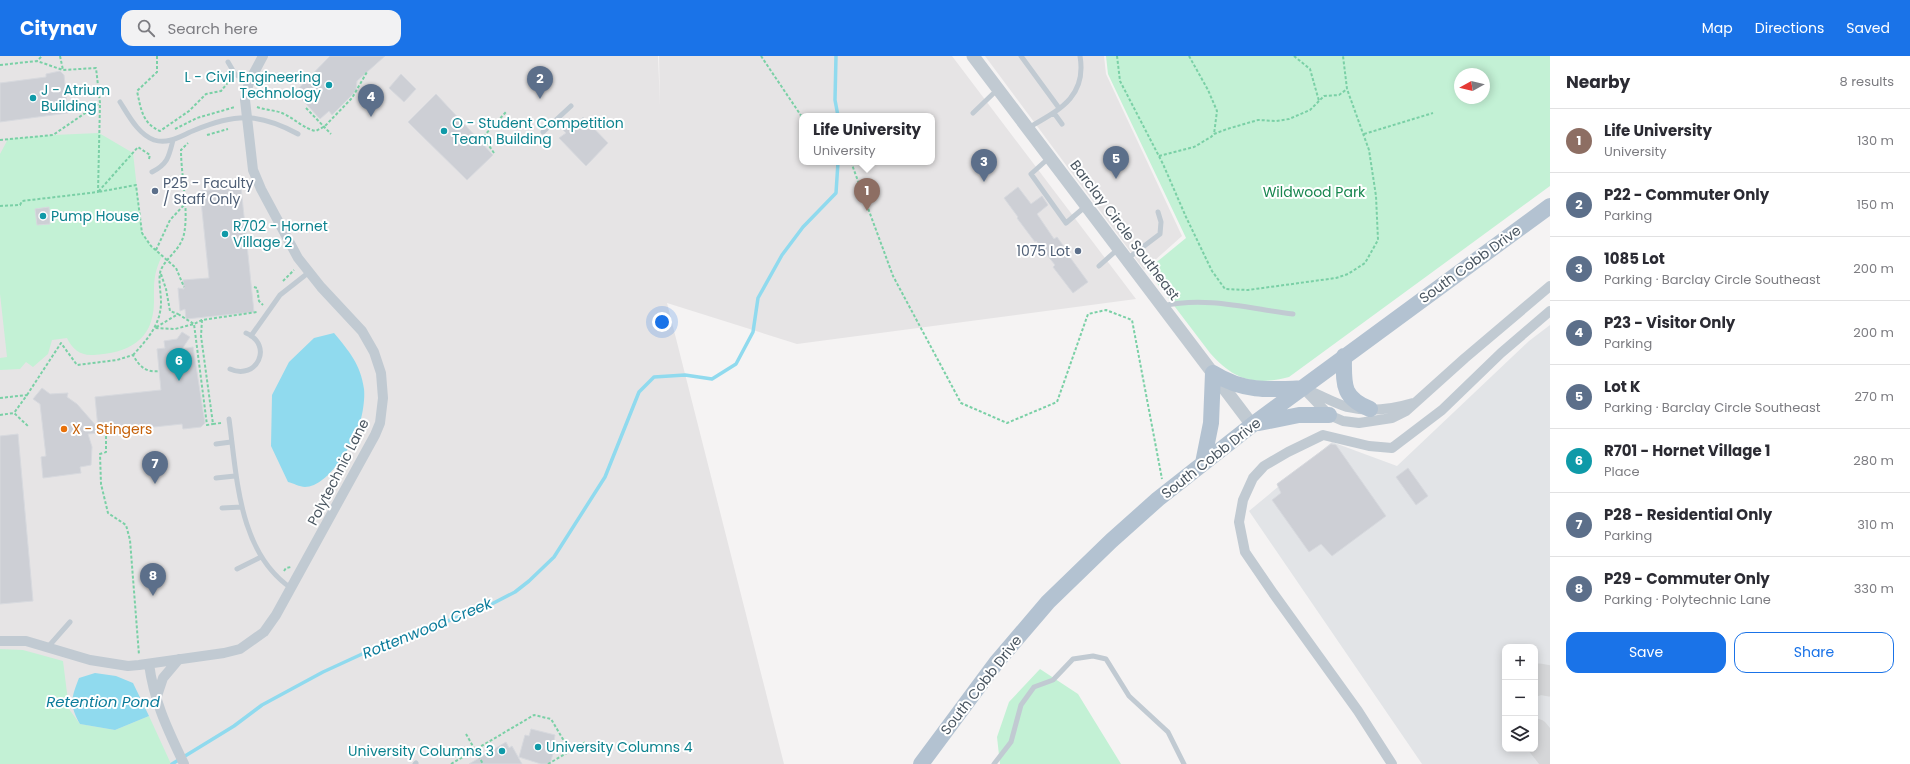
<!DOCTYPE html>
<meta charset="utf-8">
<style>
:root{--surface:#fff;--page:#f2f2f3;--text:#2b2b33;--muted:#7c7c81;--line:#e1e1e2;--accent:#1a73e8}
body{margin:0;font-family:Poppins,sans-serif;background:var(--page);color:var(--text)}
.controls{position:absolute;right:12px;bottom:12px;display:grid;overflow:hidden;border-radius:8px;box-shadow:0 2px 10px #0003}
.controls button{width:36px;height:36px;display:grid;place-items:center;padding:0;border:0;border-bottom:1px solid var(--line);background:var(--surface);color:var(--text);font:20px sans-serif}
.compass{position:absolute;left:1454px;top:12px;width:36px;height:36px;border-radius:50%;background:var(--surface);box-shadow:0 2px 10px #0003;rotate:262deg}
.you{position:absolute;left:662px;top:266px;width:14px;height:14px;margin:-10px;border:3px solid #fff;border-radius:50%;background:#1a73e8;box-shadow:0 0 0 6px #1a73e833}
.badge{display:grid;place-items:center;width:26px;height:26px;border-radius:50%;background:var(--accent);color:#fff;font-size:13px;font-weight:700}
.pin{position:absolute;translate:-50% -33px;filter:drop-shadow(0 1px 2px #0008)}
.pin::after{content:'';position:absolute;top:21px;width:14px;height:12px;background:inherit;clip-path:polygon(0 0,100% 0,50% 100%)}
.popup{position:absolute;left:799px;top:57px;width:136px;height:52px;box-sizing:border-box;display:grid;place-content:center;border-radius:8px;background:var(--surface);filter:drop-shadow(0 1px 3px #0005);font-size:13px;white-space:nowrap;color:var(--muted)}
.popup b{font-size:15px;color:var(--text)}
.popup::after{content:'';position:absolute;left:50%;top:100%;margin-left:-8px;border:8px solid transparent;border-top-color:var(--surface)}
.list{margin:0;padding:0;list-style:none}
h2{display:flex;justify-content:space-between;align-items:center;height:52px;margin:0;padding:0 16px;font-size:17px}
h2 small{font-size:13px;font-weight:400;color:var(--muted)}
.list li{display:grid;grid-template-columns:26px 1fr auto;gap:12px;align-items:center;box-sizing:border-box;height:64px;padding:0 16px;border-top:1px solid var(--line)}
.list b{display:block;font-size:15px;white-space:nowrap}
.list p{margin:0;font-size:13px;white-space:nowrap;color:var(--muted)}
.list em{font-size:13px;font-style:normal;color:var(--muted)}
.actions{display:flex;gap:8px;padding:12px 16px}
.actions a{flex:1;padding:9px 0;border:1px solid var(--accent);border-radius:12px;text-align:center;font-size:14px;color:var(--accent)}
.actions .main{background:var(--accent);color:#fff}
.icon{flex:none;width:22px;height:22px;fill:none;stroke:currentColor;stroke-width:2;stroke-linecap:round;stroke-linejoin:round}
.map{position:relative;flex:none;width:1550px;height:708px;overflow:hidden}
header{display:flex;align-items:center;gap:24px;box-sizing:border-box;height:56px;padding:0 20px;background:var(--accent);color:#fff}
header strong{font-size:19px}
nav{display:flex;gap:22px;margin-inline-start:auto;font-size:14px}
.search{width:280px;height:36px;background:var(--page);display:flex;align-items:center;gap:10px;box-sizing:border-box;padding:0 14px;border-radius:12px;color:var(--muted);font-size:15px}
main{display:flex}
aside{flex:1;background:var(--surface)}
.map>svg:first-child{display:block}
</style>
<header>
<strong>Citynav</strong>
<div class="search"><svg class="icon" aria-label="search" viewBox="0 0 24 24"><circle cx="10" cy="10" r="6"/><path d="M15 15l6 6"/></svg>Search here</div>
<nav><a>Map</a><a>Directions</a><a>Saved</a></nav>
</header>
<main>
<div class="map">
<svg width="1550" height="708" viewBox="0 0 1550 708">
<rect width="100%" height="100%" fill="#f5f3f3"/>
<path fill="#e6e4e5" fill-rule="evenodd" d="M0,0H658L660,49L659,0H952L1136,243L797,288L667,247L784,708H40L0,621ZM802,60H932V106H802Z
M985,0H1104L1106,18L1182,180L1144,214Z"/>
<path fill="#e2e4e7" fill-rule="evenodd" d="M1550,269V708H1422L1249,455L1332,386L1397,410L1529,285ZM1505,591H1535V693H1505Z"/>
<path fill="#c3f1d5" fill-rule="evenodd" d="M1106,0H1550V130L1289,321C1254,330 1234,324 1210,297L1147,214L1186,182L1108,18ZM1460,18H1484V42H1460Z
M99,77L133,97L142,177L151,190L162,200C153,218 154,228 154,247C153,285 128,297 93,299C81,300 72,293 67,282L52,284L48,298L33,311L26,306L20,313L0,314V302L7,301L0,238V98L8,83L53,79Z
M0,593L23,594L63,605L69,653L80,668L115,674L149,660L171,708H0Z
M1040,613L1078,638L1121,708H1000L997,681L1009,646Z"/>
<path fill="#90daee" d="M334,277C349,295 361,309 364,333C365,342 363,355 361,363C356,384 329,431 305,431C300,431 293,427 288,426L271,390L272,339L289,306L314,282Z
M95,617L116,620L133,627L149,660L115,674L80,668C69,648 71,643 79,622Z"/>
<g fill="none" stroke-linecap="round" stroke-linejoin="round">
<path stroke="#90daee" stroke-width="3.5" d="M836,0L835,44L838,60
M172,708L234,670L262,649L323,616L386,587L484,552L515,536L529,525L554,501L605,421L639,336L654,321L685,319L712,323L736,308L753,276L758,242L782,199L803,171L836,137L838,106"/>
<path stroke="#d5d6d8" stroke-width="31" d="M1535,625L1539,623L1550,625
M1535,678L1550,697"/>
</g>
<path fill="#cdcfd5" stroke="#d7d9de" d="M330,0H385L357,25L356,33L353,38L332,59L329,55L320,63L295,36Z
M60,15L64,19L68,57L0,66V27L46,21V18Z
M401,18L416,33L404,46L389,32Z
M436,38L493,99L467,124L408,66Z
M583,61L608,87L586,110L559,82L566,77L563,74L574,64L577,67Z
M241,131L254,256L186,263L185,253L180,255L178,232L184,233L183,224L209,222L200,135Z
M1018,131L1031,148L1042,140L1048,149L1037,158L1054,183L1057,181L1070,199L1069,200L1088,226L1073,237L1053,211L1055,209L1036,185L1035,186L1017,162L1018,161L1004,142Z
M49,151L50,168L37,169L35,153Z
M182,276L190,281L182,293L193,291L205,367L201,371L183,373L182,368L88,378L92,391L91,409L80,411L81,417L43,422L41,401L46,400L40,348L33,343L42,332L50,338L68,337L67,341L77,348L98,372L95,341L161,334L157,293L165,292L164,285L177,283Z
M18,378L33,545L0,548V380Z
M1331,388L1336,389L1386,460L1332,500L1321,488L1309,496L1272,444L1281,437L1277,428Z
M1408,412L1428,440L1416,449L1396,421Z
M531,673L555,679L554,685L556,688L550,708H541L519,701L525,679L529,680Z
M506,686L509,692L512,690L522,708H469Z"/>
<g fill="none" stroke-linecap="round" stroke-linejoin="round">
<path stroke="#7ad0a6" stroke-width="2" stroke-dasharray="3 2" stroke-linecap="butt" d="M60,0L63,14
M157,0V16L137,35C141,53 142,67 160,75L189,55L206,38L221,35L230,24
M761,0L802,61
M1117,0L1120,25L1163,108L1186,161L1212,215L1225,233L1248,234L1336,222L1348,218L1365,207L1378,184L1376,140L1369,94L1347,33L1343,0
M1189,0L1208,34L1217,55L1214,78
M1294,0L1310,13L1319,45
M0,9L37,5L42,0
M257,51C265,54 274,54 282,57C294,62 304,73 316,75L325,70L352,42L367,16
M306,52L331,78
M175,73L197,62L235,51
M1364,78L1433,57
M207,79L228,73
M0,84L53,79L100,47
M479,84L483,81
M494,97L483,81L506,56
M1159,100L1194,91L1211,81L1214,78L1227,73L1258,64L1276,65L1289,63L1310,54L1324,40L1339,39L1347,33
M149,103L150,99L138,91L98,136L136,129L142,177L151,190L176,212L184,231
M851,106L893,220L961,347L1007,367L1057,346L1088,258L1106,254L1132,264L1162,423
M0,150L20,149L22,145L98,136L100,47L96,12L63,14L37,5
M156,194L170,164L184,149
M161,218L166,233L170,255L178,258
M283,225L294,214
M254,231L257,232L259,245L263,249
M178,258L194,268L175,273L155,272Z
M202,264L194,268L207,369L213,368
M133,299C144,287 157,273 160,256C163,243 158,229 160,217C163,203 180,196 184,178C189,154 181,120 181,94L188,87
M27,339L61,287L77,309L117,304L133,299C139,310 146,317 159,315
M0,342L27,339L14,357
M0,359L14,357L29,371
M221,367L213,368L201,280L202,264L257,256
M106,380V396L100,398L101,428L108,457L126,469L130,484L139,599
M284,515L286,512L291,511
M466,678L483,708
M451,708L534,659L551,663L570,695
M548,708L586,686"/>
<path stroke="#c1cad2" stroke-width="5" d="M1021,0L1059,52
M228,6L235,18L249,26
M120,46C129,60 138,78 154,84C169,89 182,79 195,74C236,57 259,57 298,78
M973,57L998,33
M1054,57L1062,68
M1028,72C1059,54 1087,41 1080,0
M543,76L571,50
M1050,101L1031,118L1066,167L1086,150
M152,116C168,108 169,100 173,84
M1127,203L1160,178L1161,166L1158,156
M1099,210L1118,193
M1163,250C1206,240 1251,253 1293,258
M251,280L280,239L308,217
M230,313C257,325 274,289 246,277
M229,363C237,420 238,496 291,532
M216,388L231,386
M216,422L235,420
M222,452L242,451
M237,513L261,501
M48,591L70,566
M415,708L416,707
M994,708L1011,686L1021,649L1034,631L1053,624L1073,603L1093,600L1106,603L1129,640L1168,676L1184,708"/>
<path stroke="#c1cad2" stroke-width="10" d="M1303,332L1329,359L1343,365L1359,367L1392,362L1406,355L1465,302L1550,230
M1307,334C1320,339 1334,347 1347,351C1368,356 1393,353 1413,347
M0,585H26L90,604L128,610L139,609L224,597L240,593L264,576L276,559L375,379L380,367L383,342L381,317L374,296L362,275L321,231L298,202L261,133L253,114L245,44L249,26L263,0
M149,608C154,646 168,674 184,708
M156,643L163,622L179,603
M1392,708L1358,655L1273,537L1245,496L1239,466L1243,444L1253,422L1264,410L1288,396L1323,379L1369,390L1392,392L1442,354L1501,297L1550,255"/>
<path stroke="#c1cad2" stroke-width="13" d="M973,0L1252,369"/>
<path stroke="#b3c2d1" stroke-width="16" d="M1344,300C1344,328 1341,341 1370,353
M1213,317C1243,336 1269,334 1303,332
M1259,367L1299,359H1329
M1203,407L1211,367L1213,317
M921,708L996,607L1048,546L1111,485L1158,443L1252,369L1550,150"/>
</g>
<g fill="#0f9aa8" stroke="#fff" stroke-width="1.5">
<circle cx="329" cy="29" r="4"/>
<circle cx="33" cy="42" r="4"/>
<circle cx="444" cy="75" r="4"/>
<circle cx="43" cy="160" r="4"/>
<circle cx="225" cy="178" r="4"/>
<circle cx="538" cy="691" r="4"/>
<circle cx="502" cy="695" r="4"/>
</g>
<g fill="#5c6f8a" stroke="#fff" stroke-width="1.5">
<circle cx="155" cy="135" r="4"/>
<circle cx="1078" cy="195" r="4"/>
</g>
<circle fill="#e8710a" stroke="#fff" stroke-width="1.5" cx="64" cy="373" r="4"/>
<g text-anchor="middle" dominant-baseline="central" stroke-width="4" stroke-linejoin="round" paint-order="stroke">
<g font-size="14" fill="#0d838f" stroke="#fff" text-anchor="start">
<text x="321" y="21" text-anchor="end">L - Civil Engineering<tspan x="321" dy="16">Technology</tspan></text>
<text x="41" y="34">J - Atrium<tspan x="41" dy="16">Building</tspan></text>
<text x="452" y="67">O - Student Competition<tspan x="452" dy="16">Team Building</tspan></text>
<text x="51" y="160">Pump House</text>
<text x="233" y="170">R702 - Hornet<tspan x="233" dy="16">Village 2</tspan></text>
<text x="546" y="691">University Columns 4</text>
<text x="494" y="695" text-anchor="end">University Columns 3</text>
</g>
<g font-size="14" fill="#4e5e75" stroke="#fff" text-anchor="start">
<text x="163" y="127">P25 - Faculty<tspan x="163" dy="16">/ Staff Only</tspan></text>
<text x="1070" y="195" text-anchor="end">1075 Lot</text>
</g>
<g font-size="14" fill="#17864f" stroke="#fff">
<text x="1314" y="136">Wildwood Park</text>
</g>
<g font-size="14" fill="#4a5661" stroke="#fff">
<text transform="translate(1125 174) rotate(53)">Barclay Circle Southeast</text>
<text transform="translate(1470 208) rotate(-36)">South Cobb Drive</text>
<text transform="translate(1211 402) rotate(-38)">South Cobb Drive</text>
<text transform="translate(338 416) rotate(-63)">Polytechnic Lane</text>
<text transform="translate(981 629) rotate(-52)">South Cobb Drive</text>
</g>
<g font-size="14" fill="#c56008" stroke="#fff" text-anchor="start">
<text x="72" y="373">X - Stingers</text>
</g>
<g font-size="15" font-style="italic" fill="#0c7c9b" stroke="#fff">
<text transform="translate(427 572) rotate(-22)">Rottenwood Creek</text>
<text x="103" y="645">Retention Pond</text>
</g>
</g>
</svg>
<div class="controls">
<button>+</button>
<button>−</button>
<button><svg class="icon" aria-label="layers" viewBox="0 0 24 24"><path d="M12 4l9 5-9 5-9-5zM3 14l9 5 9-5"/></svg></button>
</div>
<svg class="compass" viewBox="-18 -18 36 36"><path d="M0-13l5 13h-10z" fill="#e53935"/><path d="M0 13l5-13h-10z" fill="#7c7c81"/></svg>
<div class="you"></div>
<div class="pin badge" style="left:867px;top:155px;background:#8d6e63">1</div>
<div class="popup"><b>Life University</b>University</div>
<div class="pin badge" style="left:540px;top:43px;background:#5c6f8a">2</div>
<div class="pin badge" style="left:984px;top:126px;background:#5c6f8a">3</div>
<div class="pin badge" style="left:371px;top:61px;background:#5c6f8a">4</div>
<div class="pin badge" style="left:1116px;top:123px;background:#5c6f8a">5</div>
<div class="pin badge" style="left:179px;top:325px;background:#0f9aa8">6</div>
<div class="pin badge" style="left:155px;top:428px;background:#5c6f8a">7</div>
<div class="pin badge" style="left:153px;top:540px;background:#5c6f8a">8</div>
</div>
<aside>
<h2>Nearby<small>8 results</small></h2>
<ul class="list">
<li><span class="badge" style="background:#8d6e63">1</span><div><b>Life University</b><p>University</p></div><em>130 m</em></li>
<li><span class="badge" style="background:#5c6f8a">2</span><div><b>P22 - Commuter Only</b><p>Parking</p></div><em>150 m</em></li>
<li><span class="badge" style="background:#5c6f8a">3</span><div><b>1085 Lot</b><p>Parking · Barclay Circle Southeast</p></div><em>200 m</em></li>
<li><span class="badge" style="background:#5c6f8a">4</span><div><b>P23 - Visitor Only</b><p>Parking</p></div><em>200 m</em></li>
<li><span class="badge" style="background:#5c6f8a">5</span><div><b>Lot K</b><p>Parking · Barclay Circle Southeast</p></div><em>270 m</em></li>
<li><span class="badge" style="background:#0f9aa8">6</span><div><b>R701 - Hornet Village 1</b><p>Place</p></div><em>280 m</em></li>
<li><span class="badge" style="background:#5c6f8a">7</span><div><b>P28 - Residential Only</b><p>Parking</p></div><em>310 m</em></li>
<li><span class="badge" style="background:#5c6f8a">8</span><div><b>P29 - Commuter Only</b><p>Parking · Polytechnic Lane</p></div><em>330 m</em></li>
</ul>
<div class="actions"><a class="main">Save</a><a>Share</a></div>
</aside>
</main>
